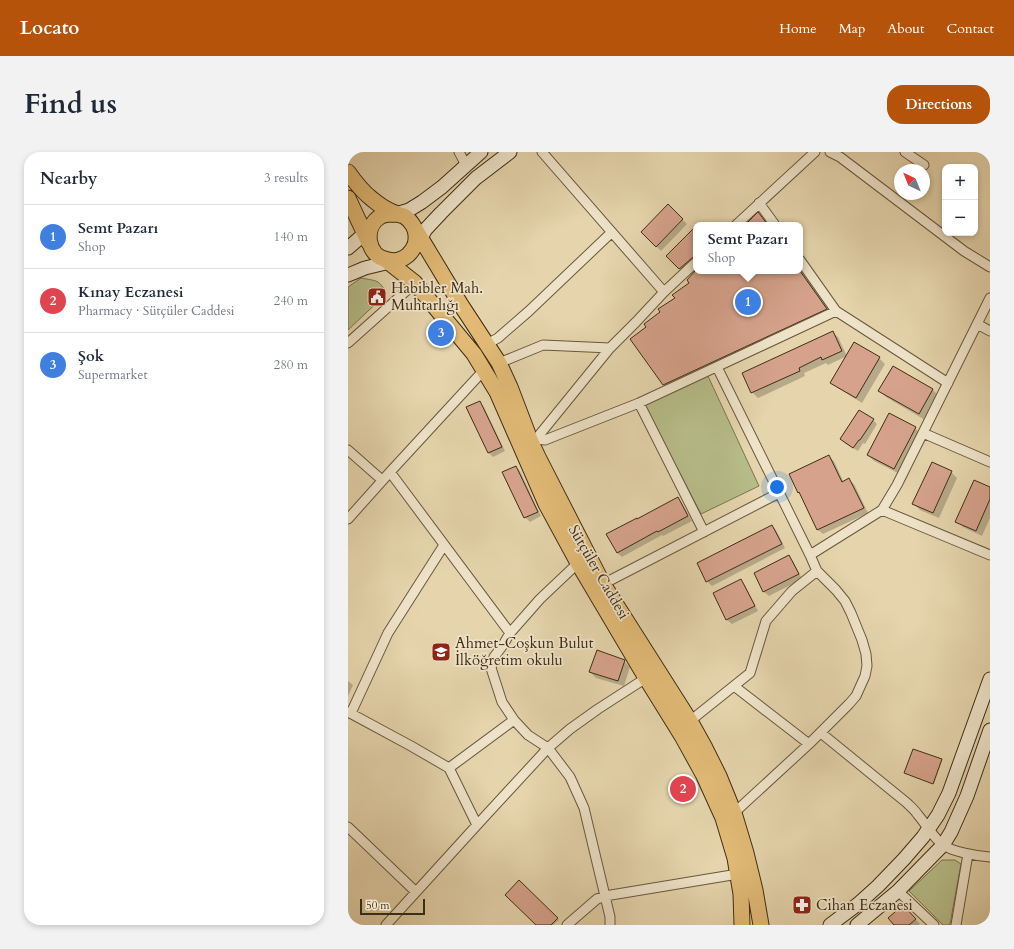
<!DOCTYPE html>
<meta charset="utf-8">
<style>
:root{--surface:#fff;--page:#f2f2f3;--text:#1f2937;--muted:#747a83;--line:#e0e1e3;--accent:#b45309}
body{margin:0;font-family:Cardo,serif;background:var(--page);color:var(--text)}
.controls{position:absolute;right:12px;top:12px;display:grid;overflow:hidden;border-radius:8px;box-shadow:0 2px 6px #0003}
.controls button{width:36px;height:36px;display:grid;place-items:center;padding:0;border:0;border-bottom:1px solid var(--line);background:var(--surface);color:var(--text);font:20px sans-serif}
.compass{position:absolute;left:546px;top:12px;width:36px;height:36px;border-radius:50%;background:var(--surface);box-shadow:0 2px 6px #0003;rotate:317deg}
.scale{position:absolute;left:12px;bottom:10px;width:65px;box-sizing:border-box;padding-left:4px;border:2px solid #3f2e16;border-top:0;font-size:11px;line-height:14px;white-space:nowrap;color:#3f2e16;-webkit-text-stroke:3px #eee3c9;paint-order:stroke}
.you{position:absolute;left:429px;top:335px;width:14px;height:14px;margin:-10px;border:3px solid #fff;border-radius:50%;background:#1a73e8;box-shadow:0 0 0 6px #1a73e833}
.badge{display:grid;place-items:center;width:26px;height:26px;border-radius:50%;background:var(--accent);color:#fff;font-size:13px;font-weight:700}
.pin{position:absolute;translate:-50% -50%;border:2px solid #fff;box-shadow:0 1px 4px #0006}
.popup{position:absolute;left:345px;top:70px;width:110px;height:52px;box-sizing:border-box;display:grid;place-content:center;border-radius:8px;background:var(--surface);filter:drop-shadow(0 1px 3px #0005);font-size:13px;white-space:nowrap;color:var(--muted)}
.popup b{font-size:15px;color:var(--text)}
.popup::after{content:'';position:absolute;left:50%;top:100%;margin-left:-8px;border:8px solid transparent;border-top-color:var(--surface)}
.list{margin:0;padding:0;list-style:none}
h2{display:flex;justify-content:space-between;align-items:center;height:52px;margin:0;padding:0 16px;font-size:17px}
h2 small{font-size:13px;font-weight:400;color:var(--muted)}
.list li{display:grid;grid-template-columns:26px 1fr auto;gap:12px;align-items:center;box-sizing:border-box;height:64px;padding:0 16px;border-top:1px solid var(--line)}
.list b{display:block;font-size:15px;white-space:nowrap}
.list p{margin:0;font-size:13px;white-space:nowrap;color:var(--muted)}
.list em{font-size:13px;font-style:normal;color:var(--muted)}
.map{position:relative;flex:none;width:642px;height:773px;overflow:hidden;border-radius:16px}
header{display:flex;align-items:center;gap:24px;box-sizing:border-box;height:56px;padding:0 20px;background:var(--accent);color:#fff}
header strong{font-size:19px}
nav{display:flex;gap:22px;margin-inline-start:auto;font-size:14px}
.intro{display:flex;align-items:center;justify-content:space-between;box-sizing:border-box;height:96px;padding:0 24px}
h1{margin:0;font-size:28px}
.button{padding:10px 18px;border-radius:16px;background:var(--accent);color:#fff;font-size:14px;font-weight:700}
main{display:flex;gap:24px;padding:0 24px}
aside{flex:1;background:var(--surface);border-radius:16px;box-shadow:0 2px 6px #0003}
.map>svg:first-child{display:block}
</style>
<header>
<strong>Locato</strong>
<nav><a>Home</a><a>Map</a><a>About</a><a>Contact</a></nav>
</header>
<div class="intro"><h1>Find us</h1><a class="button">Directions</a></div>
<main>
<aside>
<h2>Nearby<small>3 results</small></h2>
<ul class="list">
<li><span class="badge" style="background:#3f7fe0">1</span><div><b>Semt Pazarı</b><p>Shop</p></div><em>140 m</em></li>
<li><span class="badge" style="background:#e0444e">2</span><div><b>Kınay Eczanesi</b><p>Pharmacy · Sütçüler Caddesi</p></div><em>240 m</em></li>
<li><span class="badge" style="background:#3f7fe0">3</span><div><b>Şok</b><p>Supermarket</p></div><em>280 m</em></li>
</ul>
</aside>
<div class="map">
<svg width="642" height="773" viewBox="0 0 642 773">
<rect width="100%" height="100%" fill="#e5d4ac"/>
<filter id="stains"><feTurbulence type="fractalNoise" baseFrequency=".005" numOctaves="4"/><feColorMatrix values="0 0 0 0 .2 0 0 0 0 .09 0 0 0 0 .02 0 0 0 .5 -.17"/></filter>
<radialGradient id="worn" r=".72"><stop offset=".6" stop-color="#630" stop-opacity="0"/><stop offset="1" stop-color="#630" stop-opacity=".3"/></radialGradient>
<path fill="#b6bc88" stroke="#7a754f" d="M13,126C28,129 32,127 38,142L0,178V135Z
M359,222L411,334L353,362L296,252Z
M594,708H607L613,712L602,772L601,773H595L561,739Z"/>
<path fill="#0003" d="M320,54L339,72L313,99L294,80Z
M348,80V113L338,123L320,104Z
M452,116L453,118L484,163L322,239L316,233L300,176L342,131L348,119H452Z
M27,138L40,151L35,155L23,142Z
M484,180L490,185L499,204L480,213L478,211L456,221L457,224L410,246L404,240Z
M531,206L537,212L514,251L490,236L484,230Z
M545,215L585,238L591,244L577,268L538,245L532,239Z
M131,250L136,255L157,299L145,305L141,301L119,256Z
M525,268L529,272L517,292L515,291L510,299L498,292L494,287Z
M567,276L573,282L552,322L526,309L520,303Z
M481,305L486,309L496,331L501,328L506,332L520,361L475,382L470,378L453,342L450,340Z
M168,315L172,319L193,364L182,370L177,365L156,321Z
M603,320L609,326L591,366L572,358L566,352Z
M642,336V366L634,384L615,375L609,369Z
M330,346L334,351L344,369L315,384L314,383L274,405L269,401L290,368Z
M424,374L428,378L437,396L364,434L359,429L350,411Z
M441,404L445,409L454,427L421,444L416,440L407,422Z
M393,428L397,433L410,459L384,472L379,468L366,442Z
M276,509L282,515L276,534L248,526L242,520Z
M0,529L5,533L0,544Z
M593,608L594,609L586,632L557,621Z
M172,729L211,768L205,773H189Z
M559,758L572,772L570,773H548Z"/>
<path fill="#d6a28c" stroke="#3f2e16" d="M320,52L335,67L308,95L293,80Z
M410,60L420,73H399L398,72Z
M348,74V104L344,106L331,117L318,104Z
M347,119H452L479,157L315,233L282,187L298,175L296,172L312,160L310,157L327,146L324,143L341,131L339,128Z
M27,137L38,148L31,153L21,142Z
M485,179L494,199L474,208L473,205L451,216L452,219L403,241L394,221Z
M506,190L532,205L508,246L482,231Z
M545,214L585,237L571,262L530,239Z
M132,249L154,295L140,301L118,255Z
M511,258L526,267L512,288H511L505,296L492,287Z
M541,261L568,275L546,317L519,303Z
M481,303L494,330L501,326L516,356L469,378L451,340L450,341L441,322Z
M584,310L604,319L585,361L564,352Z
M168,314L190,360L176,366L154,320Z
M626,328L642,335V347L628,379L607,370Z
M330,345L340,364L310,380L309,379L269,401L258,382L289,366V367Z
M424,373L434,392L358,430L349,411Z
M441,403L451,422L415,440L406,421Z
M393,427L407,454L378,468L365,441Z
M249,498L277,508L270,529L241,520Z
M565,597L594,607L585,632L556,621Z
M171,728L210,766L203,773H188L157,743Z
M555,753L568,767L561,773H546L540,766Z"/>
<g fill="none" stroke-linecap="round" stroke-linejoin="round">
<g stroke="#68583c" stroke-width="11">
<path id="street" d="M111,0L118,13
M194,0L316,140
M482,0L492,5L616,99L642,115
M557,0L576,13
M411,51L427,73
M388,73L467,0
M452,108L488,159L600,231
M629,172L642,179
M0,191L67,131
M139,192L150,186L181,159L264,80
M151,211L195,193L262,196
M369,215L462,403
M291,251L356,380
M575,281L642,310
M188,287L197,288L291,251L488,159
M184,290L188,287L262,196L288,170L316,140L348,110
M0,298L34,328
M42,320L162,481
M534,358L642,403
M0,367L42,320L136,218
M230,411L192,447L162,481L155,493L146,505L143,516L154,550L166,568L180,583L200,596L222,625L236,656L262,765V773
M255,432L431,341
M386,534L461,592
M0,560L63,594L101,616L129,673L38,773
M3,561L40,481L96,393
M342,569L402,521L418,469L444,439L469,419
M473,581L559,651C563,655 567,658 570,663C578,672 584,684 594,692C603,700 630,704 642,705
M101,616L166,568
M386,661L461,592L501,552L508,544L517,524L519,514L518,502L514,488L503,461L497,449L488,438L469,419L462,403L534,358L549,333L642,146
M129,673L200,596L222,577L250,557L298,526
M0,675L68,740
M550,739L586,773
M219,773L249,747L257,744L390,722
M608,773L620,702"/>
</g>
<g stroke="#3f2e16" stroke-width="15">
<path id="secondary" d="M48,62L61,58L74,50L94,35L133,0
M68,94L78,77L93,61L128,26L162,0
M0,96L23,76
M0,123L17,116L46,109
M482,773L510,752L530,734L556,707L575,685L590,663L601,641L642,527
M509,773L550,739L595,693L603,680L619,644L642,578"/>
</g>
<g stroke="#3f2e16" stroke-width="17">
<path id="primary" d="M0,20C7,30 14,39 24,47C31,53 39,58 47,61C50,63 53,63 56,64C64,69 69,78 68,87C68,93 64,99 60,103C54,108 47,110 40,108C19,105 14,75 33,64C38,62 43,62 48,62
M0,46L21,91
M66,75L113,153L151,211L162,235L183,290L190,305L255,432L342,569L357,596L371,624L386,661L398,701L407,738L413,773
M38,108L67,131L126,202L149,240L198,352L230,411L298,526L334,584L355,622L375,666L387,706L393,742L394,773"/>
</g>
<use href="#street" stroke="#eee3c9" stroke-width="9"/>
<use href="#secondary" stroke="#eee3c9" stroke-width="13"/>
<use href="#primary" stroke="#e2ba76" stroke-width="15"/>
</g>
<defs>
<g id="civic-square" transform="scale(1)"><rect x="-9" y="-9" width="18" height="18" rx="4" fill="#8f2418" stroke="#eee3c9"/><path d="M-.6-6.5H3V-4.5H.6V-3L4-1V1h2V6H-6V1h2V-1L-.6-3ZM-1.2 2.5V6h2.4V2.5Z" fill="#fff"/></g>
<g id="school-square" transform="scale(1)"><rect x="-9" y="-9" width="18" height="18" rx="4" fill="#8f2418" stroke="#eee3c9"/><path d="M0-5L7-2L0 1L-7-2ZM-4 1L0 2.5L4 1V4Q0 6-4 4Z" fill="#fff"/></g>
<g id="pharmacy-square" transform="scale(1)"><rect x="-9" y="-9" width="18" height="18" rx="4" fill="#8f2418" stroke="#eee3c9"/><path d="M-2-6h4v4h4v4h-4v4h-4v-4h-4v-4h4Z" fill="#fff"/></g>
</defs>
<g fill-rule="evenodd">
<use href="#civic-square" x="29" y="145"/>
<use href="#school-square" x="93" y="500"/>
<use href="#pharmacy-square" x="454" y="753"/>
</g>
<g text-anchor="middle" dominant-baseline="central" stroke-width="3.5" stroke-linejoin="round" paint-order="stroke">
<g font-size="15" fill="#3f2e16" stroke="#eee3c9" text-anchor="start">
<text x="43" y="136">Habibler Mah.<tspan x="43" dy="17">Muhtarlığı</tspan></text>
<text x="107" y="491">Ahmet-Coşkun Bulut<tspan x="107" dy="17">İlköğretim okulu</tspan></text>
<text x="468" y="753">Cihan Eczanesi</text>
</g>
<g font-size="15" fill="#3f2e16" stroke="#eee3c9">
<text transform="translate(251 420) rotate(60)">Sütçüler Caddesi</text>
</g>
</g>
<rect width="100%" height="100%" filter="url(#stains)"/>
<rect width="100%" height="100%" fill="url(#worn)"/>
</svg>
<div class="controls">
<button>+</button>
<button>−</button>
</div>
<svg class="compass" viewBox="-18 -18 36 36"><path d="M0-13l5 13h-10z" fill="#e53935"/><path d="M0 13l5-13h-10z" fill="#747a83"/></svg>
<div class="scale">50 m</div>
<div class="you"></div>
<div class="pin badge" style="left:400px;top:150px;background:#3f7fe0">1</div>
<div class="popup"><b>Semt Pazarı</b>Shop</div>
<div class="pin badge" style="left:335px;top:637px;background:#e0444e">2</div>
<div class="pin badge" style="left:93px;top:181px;background:#3f7fe0">3</div>
</div>
</main>
